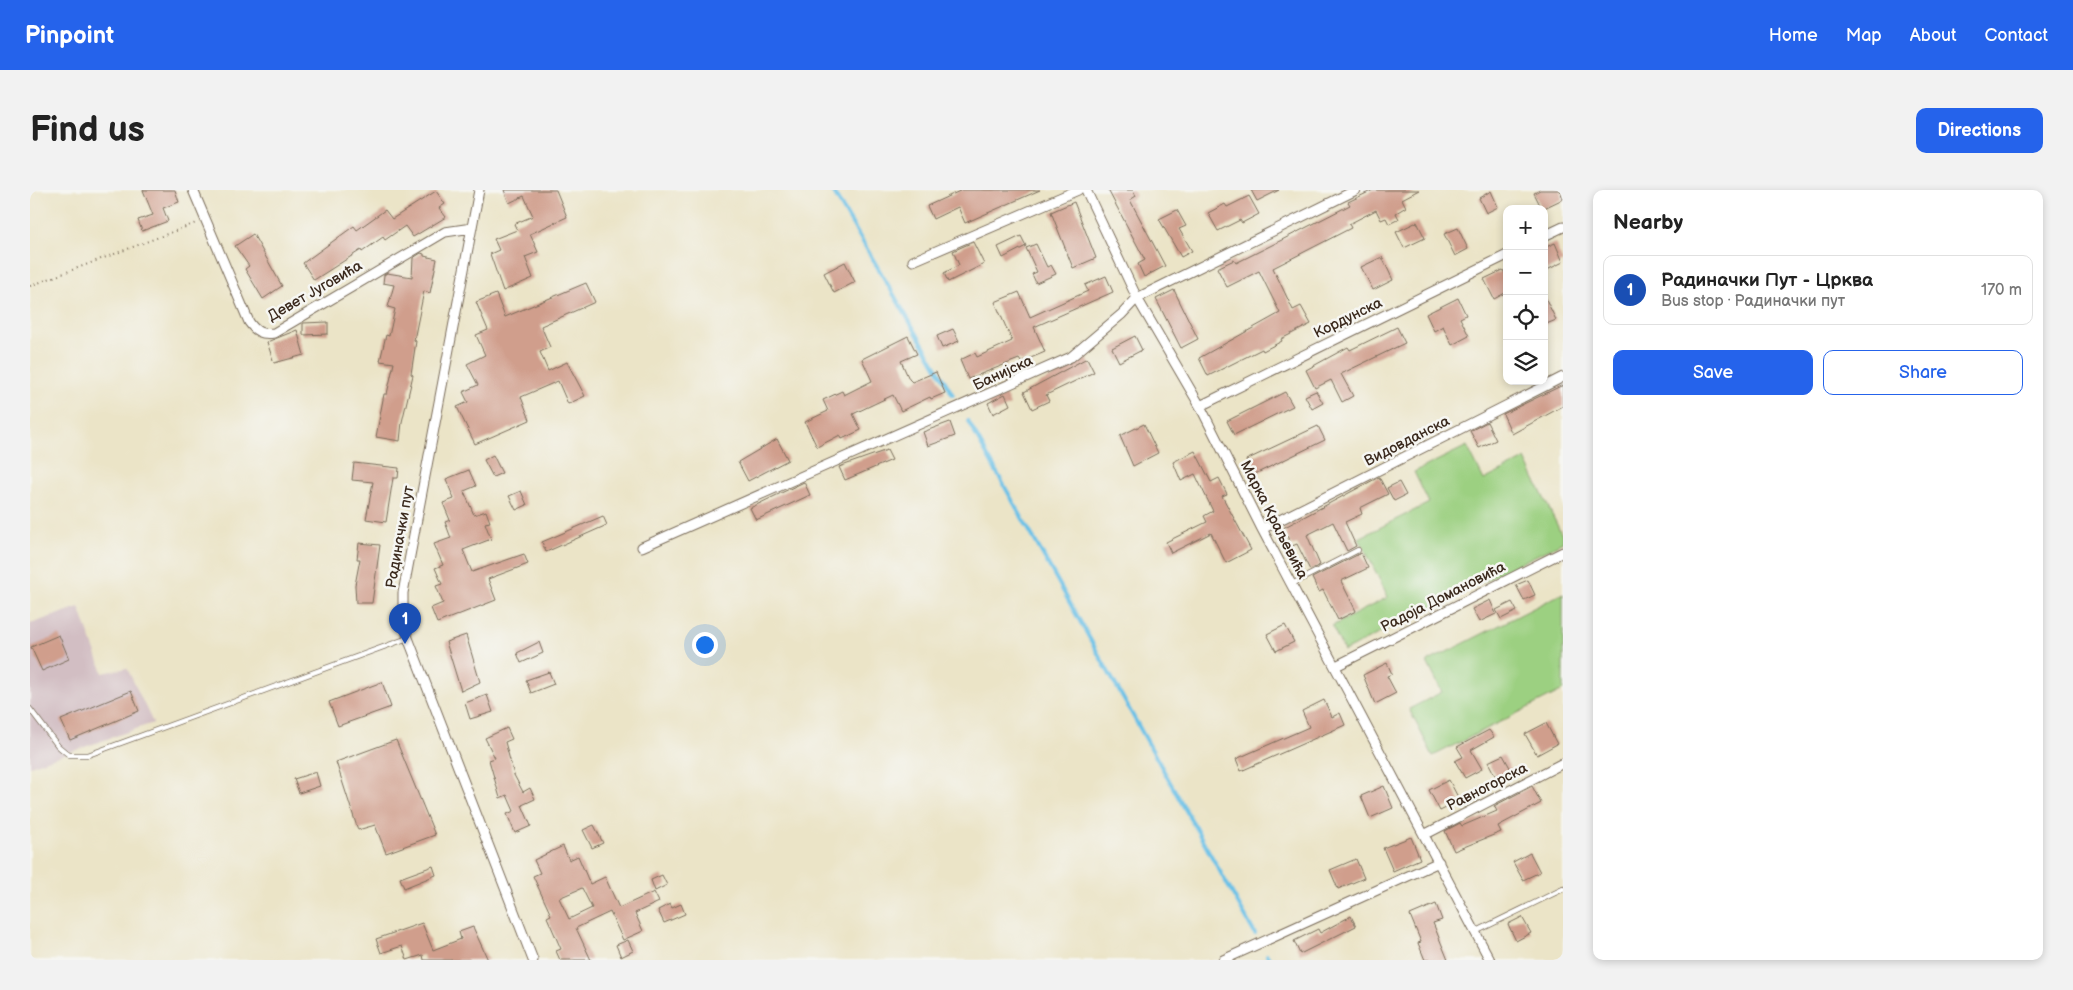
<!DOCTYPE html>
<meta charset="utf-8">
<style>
:root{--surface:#fff;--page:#f2f2f2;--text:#222;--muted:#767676;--line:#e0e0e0;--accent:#2563eb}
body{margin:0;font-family:"Balsamiq Sans",sans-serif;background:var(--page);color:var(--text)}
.controls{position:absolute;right:15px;top:15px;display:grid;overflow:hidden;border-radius:10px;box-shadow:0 2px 8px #0003}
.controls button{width:45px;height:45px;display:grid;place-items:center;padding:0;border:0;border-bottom:1px solid var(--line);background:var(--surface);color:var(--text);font:25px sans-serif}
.you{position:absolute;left:674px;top:454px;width:18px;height:18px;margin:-12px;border:4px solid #fff;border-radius:50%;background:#1a73e8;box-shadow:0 0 0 8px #1a73e833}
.badge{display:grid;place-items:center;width:32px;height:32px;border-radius:50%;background:var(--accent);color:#fff;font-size:16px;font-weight:700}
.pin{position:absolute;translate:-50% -41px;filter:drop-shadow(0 1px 2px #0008)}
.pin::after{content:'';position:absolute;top:26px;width:18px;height:15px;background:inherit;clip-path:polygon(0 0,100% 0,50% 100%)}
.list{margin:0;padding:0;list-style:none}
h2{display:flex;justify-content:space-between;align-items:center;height:65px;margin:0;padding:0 20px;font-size:21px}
h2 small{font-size:16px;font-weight:400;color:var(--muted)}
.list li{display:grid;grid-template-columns:32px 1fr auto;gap:15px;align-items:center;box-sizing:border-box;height:70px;margin:0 10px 10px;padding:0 10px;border:1px solid var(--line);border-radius:10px}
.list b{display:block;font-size:19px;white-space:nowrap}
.list p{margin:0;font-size:16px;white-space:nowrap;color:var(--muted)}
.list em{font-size:16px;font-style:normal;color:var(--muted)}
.actions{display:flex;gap:10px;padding:15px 20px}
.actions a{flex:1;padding:11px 0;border:1px solid var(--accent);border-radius:10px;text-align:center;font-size:18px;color:var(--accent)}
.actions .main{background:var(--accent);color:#fff}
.icon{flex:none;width:28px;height:28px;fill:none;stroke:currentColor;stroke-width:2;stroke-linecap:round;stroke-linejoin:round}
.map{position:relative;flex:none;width:1533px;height:770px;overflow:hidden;border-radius:10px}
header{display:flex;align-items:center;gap:30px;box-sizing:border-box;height:70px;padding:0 25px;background:var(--accent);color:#fff}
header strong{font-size:24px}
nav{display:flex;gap:28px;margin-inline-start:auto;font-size:18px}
.intro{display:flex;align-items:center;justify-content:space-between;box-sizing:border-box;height:120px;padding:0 30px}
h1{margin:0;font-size:35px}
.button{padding:12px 22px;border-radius:10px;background:var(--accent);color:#fff;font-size:18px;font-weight:700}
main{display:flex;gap:30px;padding:0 30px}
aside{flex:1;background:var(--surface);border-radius:10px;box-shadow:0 2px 8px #0003}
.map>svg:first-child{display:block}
</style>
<header>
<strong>Pinpoint</strong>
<nav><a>Home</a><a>Map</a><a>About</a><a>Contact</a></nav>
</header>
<div class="intro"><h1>Find us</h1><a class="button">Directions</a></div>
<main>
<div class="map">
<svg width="1533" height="770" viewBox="0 0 1533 770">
<rect width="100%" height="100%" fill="#f6f6f2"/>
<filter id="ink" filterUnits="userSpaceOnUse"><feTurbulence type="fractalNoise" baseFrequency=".02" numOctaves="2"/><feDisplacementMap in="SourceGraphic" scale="10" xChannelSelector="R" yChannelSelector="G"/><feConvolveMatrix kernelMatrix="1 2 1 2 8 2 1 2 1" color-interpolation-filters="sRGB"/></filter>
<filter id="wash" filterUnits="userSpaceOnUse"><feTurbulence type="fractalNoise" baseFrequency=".0096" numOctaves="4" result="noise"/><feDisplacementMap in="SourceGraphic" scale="20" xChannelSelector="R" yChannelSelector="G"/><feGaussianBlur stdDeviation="1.12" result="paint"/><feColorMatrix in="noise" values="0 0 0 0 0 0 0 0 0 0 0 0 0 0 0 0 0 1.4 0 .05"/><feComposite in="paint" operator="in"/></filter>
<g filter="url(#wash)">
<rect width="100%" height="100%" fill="#ebe4c7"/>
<path fill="#d2bec3" d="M49,417L73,483L97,478L123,533L0,576V434Z"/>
<path fill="#9cd081" stroke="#6c7d50" d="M1437,256L1454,290L1495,269L1533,347V352L1314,461L1302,436L1358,407L1329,348L1399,313L1384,282Z
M1533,403V500L1403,566L1379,519L1412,502L1397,472Z"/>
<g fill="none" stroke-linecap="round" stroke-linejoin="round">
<path stroke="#6bc1e7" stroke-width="4" d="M802,0L923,205
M938,231L1225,744
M1237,765L1240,770"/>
</g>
<g id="blocks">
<path fill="#d09e8c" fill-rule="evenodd" d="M113,0H145L149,12L133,18L138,31L112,41L108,30L123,25Z
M474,0H526L537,27L500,44L508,62L495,67L503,88L473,101L460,64L469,60L464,49L487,40L484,34L503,26L494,6L479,13Z
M932,0H1010L935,33L928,17L903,29L897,16Z
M1078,0H1103L1106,6L1100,10L1135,76L1114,87L1108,74L1115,70Z
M1221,0H1249L1227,11Z
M1343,0H1389L1372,9L1376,17L1366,23L1369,29L1359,34L1356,28L1351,30L1346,20L1319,34L1321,38L1243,78L1263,120L1271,116L1281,134L1251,149L1252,151L1233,161L1232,159L1178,186L1169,168L1250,123L1229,81L1197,97L1187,78L1204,70L1206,73L1242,55L1320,15L1318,12Z
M1510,0H1530L1533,9L1512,19L1504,3Z
M406,1L415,14L409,18L416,27L383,47L375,36L355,50L353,47L332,62L331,60L284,90L273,73L324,36L327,40L355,20L362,29Z
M1461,1L1468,17L1456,23L1449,8Z
M1219,6L1229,24L1212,33L1210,30L1188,41L1178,23L1195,14L1197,17Z
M1044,12L1066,68L1043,78L1021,22Z
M1147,20L1156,36L1149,39L1162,61L1151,67L1129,29Z
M1387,32L1395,48L1374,58L1366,42Z
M1428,38L1438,59L1425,66L1414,44Z
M223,44L252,96L233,109L215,79L219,76L205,56Z
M991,46L996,56L973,68L968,57Z
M943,52L954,74L918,92L914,83L929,75L923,61Z
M1525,53L1533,72L1517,80L1514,75V58Z
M1006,54L1017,77L1021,75L1026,84L1006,93L1002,84L1007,82L996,58Z
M391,63L394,64V66L407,69L400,103L394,101L384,150L386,151L381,184L383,185L372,232L370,251L346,247L354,204H357L364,173L350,171L356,145L359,146L365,119L358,117L364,95L353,93L354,85L357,83L382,87L383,68Z
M1352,67L1363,90L1343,100L1331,77Z
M815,72L825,92L804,103L794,83Z
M1473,80L1477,87V102L1464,109L1454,89Z
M1076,86L1083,102L1004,137L1015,162L991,172L989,169L938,189L930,170L945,163L947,167L982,151L965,112L989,102L1000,127L1058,101L1055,95Z
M556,93L565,112L511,136L520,157L510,162L518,181L537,172L555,206L538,214L528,191L491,207L500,230L445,254L427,217L438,212L433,202L448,195L437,174L455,165L446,145L458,140L446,112L466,104L475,127Z
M1144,100L1168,149L1151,158L1126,109Z
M1514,105L1526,130L1514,135Z
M1428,108L1436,125L1430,128L1439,146L1422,155L1413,136L1404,141L1396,124Z
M298,132V144L273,145V133Z
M1367,137L1375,153L1311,184L1323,206L1312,212L1301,190L1285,198L1276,180L1318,157L1320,160Z
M923,139L929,151L912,158L907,146Z
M267,140L274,165L244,173L237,152Z
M878,146L887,164L871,171L879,189L882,192L906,182L915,203L901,209L900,207L871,221L863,205L823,224L831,240L812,249L810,245L787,257L775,232L798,221L793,210L812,201L814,205L842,191L832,169Z
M1105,146L1112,160L1089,172L1082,158Z
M1057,168L1064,182L1016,205L1019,211L1002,219L994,202Z
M1533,195V216L1482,244L1473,224Z
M1286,201L1293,213L1282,219L1275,206Z
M1255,202L1263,216L1204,245L1197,231Z
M975,204L980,215L963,224L958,213Z
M920,232L925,246L898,256L893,242Z
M1457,232L1466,250L1449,258L1440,241Z
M1114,234L1128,263L1103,276L1090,246Z
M1288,236L1295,250L1223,285L1216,270Z
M747,249L758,270L718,291L708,272Z
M857,260L862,270L815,290L809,277Z
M1165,261L1181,292L1189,288L1197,304L1192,306L1221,360L1196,373L1181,343L1141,363L1136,352L1177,332L1174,326L1183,321L1165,284L1151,291L1143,272Z
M463,265L472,283L463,287L454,270Z
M324,273L369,278L368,288H363L356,332L336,329L343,292L322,290Z
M439,280L446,296L434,301L444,325L456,321L460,332L455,333L461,349L433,360L442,382L494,364L498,374L458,389L466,410L407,433L401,418L413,413L406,396L412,394L405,378L413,375L404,354L421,348L415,332L420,330L413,313L424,309L416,289Z
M1349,287L1358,304L1330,318L1332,324L1315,332L1326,356L1317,361L1303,332L1277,345L1290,375L1280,380L1267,354L1262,356L1253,338Z
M774,292L780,305L726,330L720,318Z
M1369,292L1376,305L1364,311L1357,298Z
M491,301L497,315L486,320L479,306Z
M573,326L577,335L516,362L512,352Z
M329,353L350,355L342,413H326L325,395L330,369H327Z
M1331,363L1338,378L1311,391L1326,421L1308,430L1293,400L1289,402L1282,388Z
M1498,390L1505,405L1494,410L1486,395Z
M1460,410L1466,424L1449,432L1442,419Z
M1482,412L1487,421L1471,429L1466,420Z
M1255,435L1264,452L1246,461L1237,444Z
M29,445L39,469L12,481L1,457Z
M436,445L450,492L431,501L416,452Z
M509,452L513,463L491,473L487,463Z
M1357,473L1362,484L1357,486L1366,503L1345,514L1333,485Z
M519,482L524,494L501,503L496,490Z
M352,492L361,517L308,536L299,512Z
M101,501L109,521L40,550L31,530Z
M457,505L463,522L440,529L435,513Z
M1294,510L1302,527L1310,523L1315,535L1211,581L1206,569L1279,537L1272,521Z
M1516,533L1527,554L1507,565L1495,544Z
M477,538L482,549L475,552L484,585L493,602L500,598L505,609L492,615L501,636L485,643L477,624L484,621L477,605L470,608L459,570L465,568L455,548Z
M1459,540L1464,547L1441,560L1452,579L1435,588L1425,571L1433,567L1427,557Z
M366,550L405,645L356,663L345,635L328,640L306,572Z
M1473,565L1483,583L1468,591L1458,572Z
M286,582L290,596L269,603L264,589Z
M1419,590L1430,611L1410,621L1399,600Z
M1354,596L1363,618L1340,628L1331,606Z
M1502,596L1511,613L1468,636L1471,642L1424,661L1415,641L1430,633L1432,636L1467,621L1464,616Z
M564,635L573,653L562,658L553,640Z
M1381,647L1390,669L1363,681L1353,658Z
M533,656L539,670L548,666L560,694L575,687L589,718L624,702L629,712L605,723L613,741L593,750L580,722L546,738L561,770H530L526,761L531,759L517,727L521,725L503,686L510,683L504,670ZM552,698L562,718L539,729L529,708Z
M1500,663L1510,682L1493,690L1483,672Z
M1326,669L1334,688L1308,699L1300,680Z
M403,676L406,685L374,698L370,688Z
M632,685L637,695L625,701L621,690Z
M640,714L642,718L651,714L655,724L634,733L628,720Z
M1406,714L1412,730L1403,733L1418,770H1395L1388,753L1391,752L1380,725Z
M1321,726L1326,736L1270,764L1264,751L1288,739L1290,743Z
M1492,727L1501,743L1486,751L1478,734Z
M392,733L403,760L431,749L429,742L443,737L458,770H394L393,765L377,770L372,756L351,763L346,749Z
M598,750L603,761L591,767L586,755Z"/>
</g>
</g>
<g filter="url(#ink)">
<use href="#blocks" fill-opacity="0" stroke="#796b59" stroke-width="1"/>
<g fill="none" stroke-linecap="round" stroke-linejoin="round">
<g stroke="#796b59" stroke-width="6">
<path id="service" d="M1262,394L1328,360
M0,519L28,556L39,565H58L378,448
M1445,742L1533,699"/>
</g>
<g stroke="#796b59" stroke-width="11">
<path id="minor" d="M163,0L219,132C226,142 232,145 244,143L415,42L442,38
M449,0L373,403V427L378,448L503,770
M1056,0L1107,108L1170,216L1232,339L1460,770
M1514,46L1533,37
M883,71L1048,0
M1170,216L1477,65
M1232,339L1533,187
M612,357L1041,167L1092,124L1107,108L1326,0
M1306,476L1533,362
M1394,645L1533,573
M1193,770L1409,672"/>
</g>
<path stroke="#796b59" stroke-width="2" stroke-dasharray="1 4" stroke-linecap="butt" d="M0,96L166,33"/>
<use href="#service" stroke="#fff" stroke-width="4.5"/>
<use href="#minor" stroke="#fff" stroke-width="9"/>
</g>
</g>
<g text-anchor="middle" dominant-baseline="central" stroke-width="5" stroke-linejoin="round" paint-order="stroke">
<g font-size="15" fill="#3b2a1e" stroke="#f6f6f2">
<text transform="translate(285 101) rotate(-30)">Девет Југовића</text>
<text transform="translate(1318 128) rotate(-26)">Кордунска</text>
<text transform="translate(973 183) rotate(-25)">Банијска</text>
<text transform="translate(1377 251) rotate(-27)">Видовданска</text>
<text transform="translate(1244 330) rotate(63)">Марка Краљевића</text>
<text transform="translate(370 347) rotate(-80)">Радиначки пут</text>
<text transform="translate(1413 407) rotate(-27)">Радоја Домановића</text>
<text transform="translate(1457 597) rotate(-27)">Равногорска</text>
</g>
</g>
</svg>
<div class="controls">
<button>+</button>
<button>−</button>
<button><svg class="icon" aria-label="locate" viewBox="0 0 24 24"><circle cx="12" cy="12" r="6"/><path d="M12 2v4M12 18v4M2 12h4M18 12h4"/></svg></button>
<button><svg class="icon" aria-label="layers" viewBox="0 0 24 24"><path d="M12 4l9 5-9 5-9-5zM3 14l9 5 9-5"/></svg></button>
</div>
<div class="you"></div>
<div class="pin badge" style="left:375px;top:454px;background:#1a4fb4">1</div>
</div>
<aside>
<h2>Nearby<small></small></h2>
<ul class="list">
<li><span class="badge" style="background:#1a4fb4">1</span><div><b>Радиначки Пут - Црква</b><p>Bus stop · Радиначки пут</p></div><em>170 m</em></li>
</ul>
<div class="actions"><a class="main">Save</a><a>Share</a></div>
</aside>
</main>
